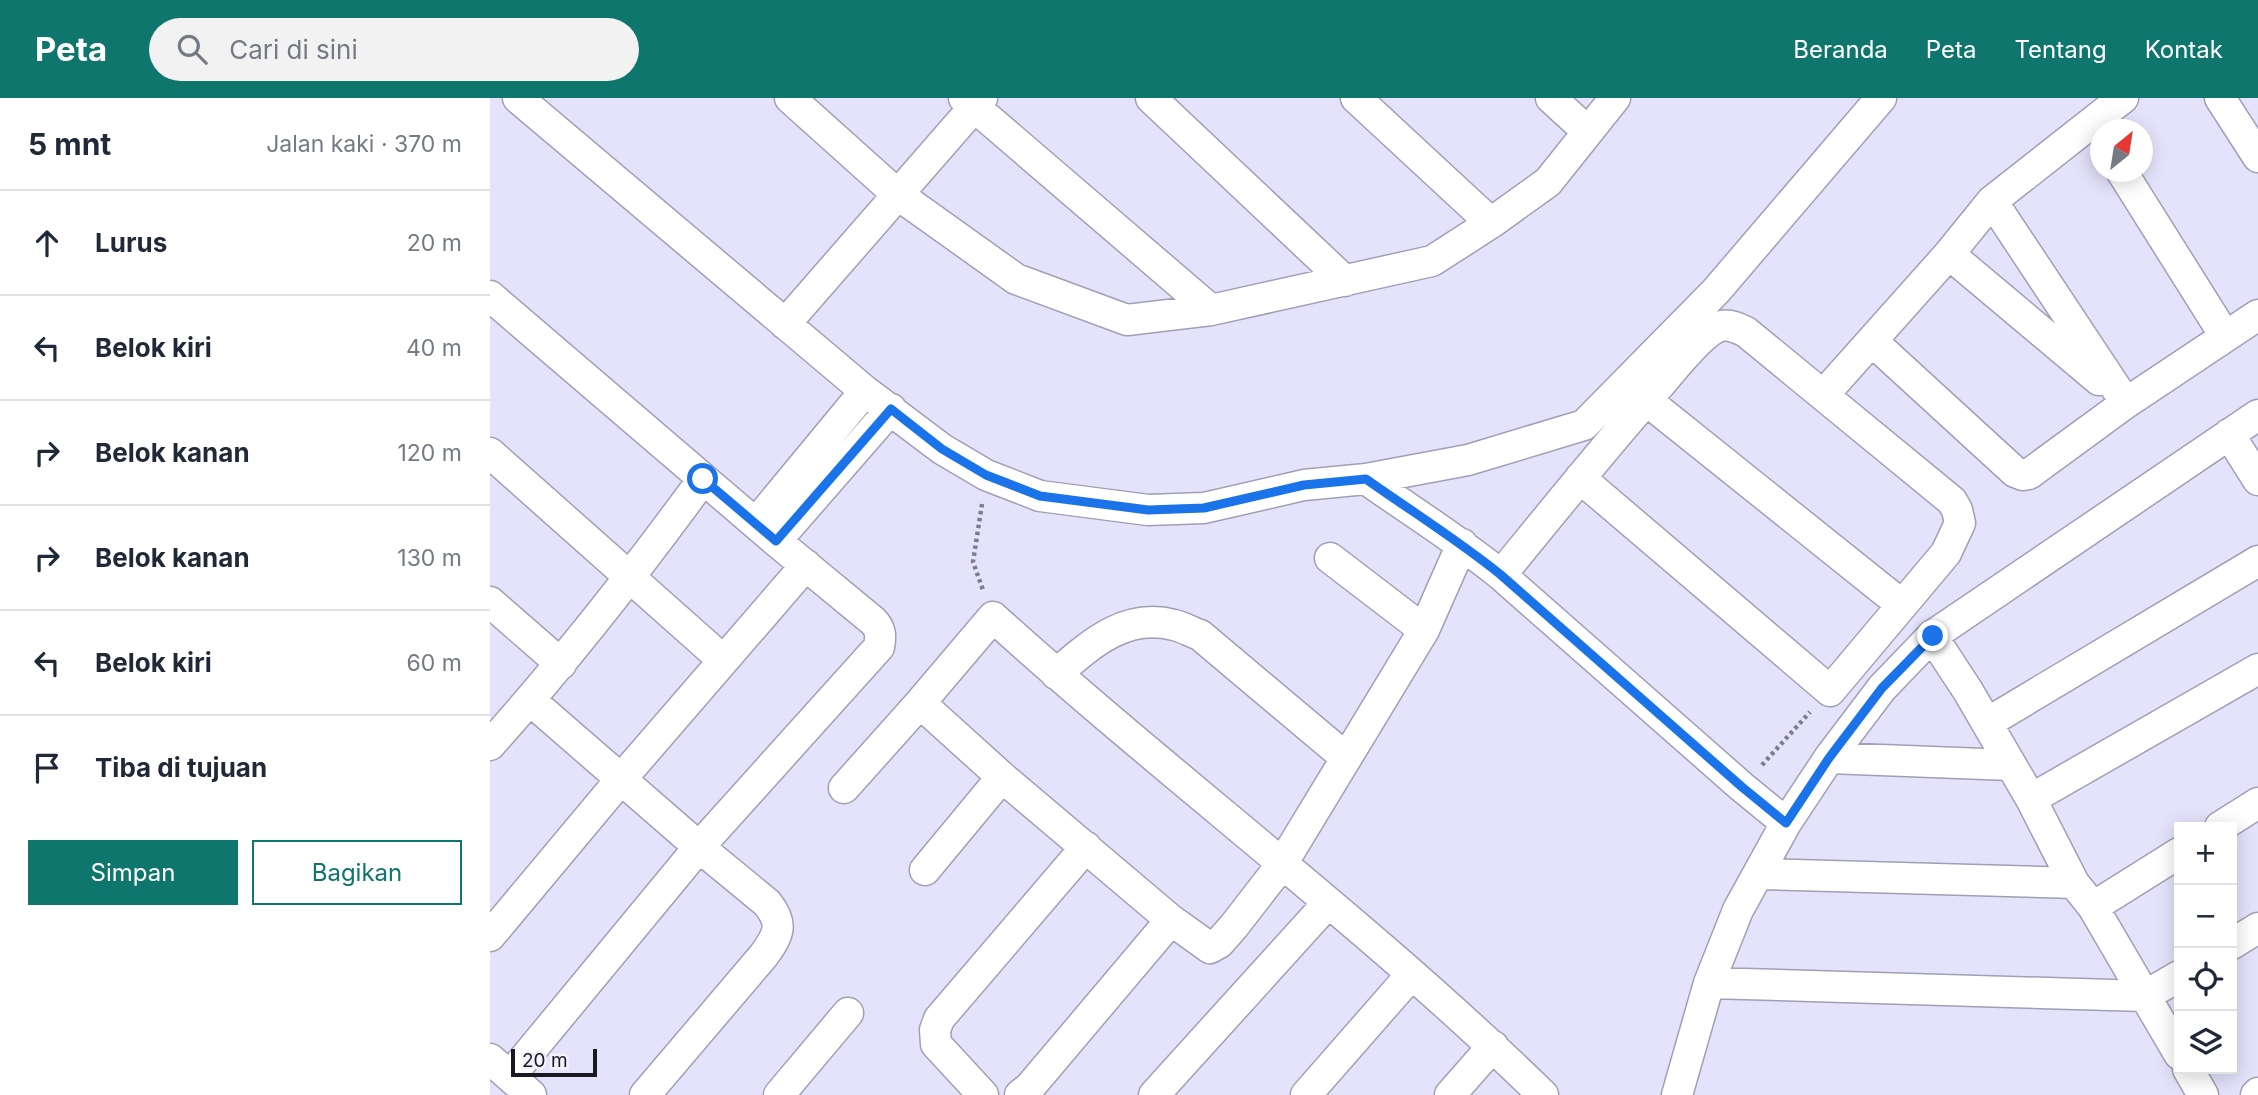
<!DOCTYPE html>
<html lang="id">
<meta charset="utf-8">
<style>
:root{--surface:#fff;--page:#f2f2f3;--text:#1f2937;--muted:#747a83;--line:#e0e1e3;--accent:#0f766e}
body{margin:0;font-family:Inter,sans-serif;background:var(--page);color:var(--text)}
.controls{position:absolute;right:21px;bottom:21px;display:grid;overflow:hidden;border-radius:0px;box-shadow:0 4px 18px #0003}
.controls button{width:63px;height:63px;display:grid;place-items:center;padding:0;border:0;border-bottom:2px solid var(--line);background:var(--surface);color:var(--text);font:35px sans-serif}
.compass{position:absolute;left:1600px;top:21px;width:63px;height:63px;border-radius:50%;background:var(--surface);box-shadow:0 4px 18px #0003;rotate:30deg}
.scale{position:absolute;left:21px;bottom:18px;width:86px;box-sizing:border-box;padding-left:7px;border:4px solid #1a1922;border-top:0;font-size:19px;line-height:24px;white-space:nowrap;color:#1a1922;-webkit-text-stroke:5px #f3f2fc;paint-order:stroke}
.stop{position:absolute;width:21px;height:21px;margin:-16px;border:5px solid #1a73e8;border-radius:50%;background:#fff}
.stop.end{background:#1a73e8;border-color:#fff;box-shadow:0 2px 7px #0008}
.list{margin:0;padding:0;list-style:none}
h2{display:flex;justify-content:space-between;align-items:center;height:91px;margin:0;padding:0 28px;font-size:30px}
h2 small{font-size:23px;font-weight:400;color:var(--muted)}
.list li{display:grid;grid-template-columns:46px 1fr auto;gap:21px;align-items:center;box-sizing:border-box;height:105px;padding:0 28px;border-top:2px solid var(--line)}
.list b{display:block;font-size:26px;white-space:nowrap}
.list em{font-size:23px;font-style:normal;color:var(--muted)}
.actions{display:flex;gap:14px;padding:21px 28px}
.actions a{flex:1;padding:16px 0;border:2px solid var(--accent);border-radius:0px;text-align:center;font-size:24px;color:var(--accent)}
.actions .main{background:var(--accent);color:#fff}
.icon{flex:none;width:38px;height:38px;fill:none;stroke:currentColor;stroke-width:2;stroke-linecap:round;stroke-linejoin:round}
.map{position:relative;flex:none;width:1768px;height:997px;overflow:hidden}
header{display:flex;align-items:center;gap:42px;box-sizing:border-box;height:98px;padding:0 35px;background:var(--accent);color:#fff}
header strong{font-size:33px}
nav{display:flex;gap:38px;margin-inline-start:auto;font-size:24px}
.search{width:490px;height:63px;background:var(--page);display:flex;align-items:center;gap:18px;box-sizing:border-box;padding:0 24px;border-radius:38px;color:var(--muted);font-size:26px}
main{display:flex}
aside{flex:1;background:var(--surface)}
.map>svg:first-child{display:block}
</style>
<header>
<strong>Peta</strong>
<div class="search"><svg class="icon" aria-label="search" viewBox="0 0 24 24"><circle cx="10" cy="10" r="6"/><path d="M15 15l6 6"/></svg>Cari di sini</div>
<nav><a>Beranda</a><a>Peta</a><a>Tentang</a><a>Kontak</a></nav>
</header>
<main>
<aside>
<h2>5 mnt<small>Jalan kaki · 370 m</small></h2>
<ul class="list">
<li><svg class="icon" aria-label="ahead" viewBox="0 0 24 24"><path d="M12 20V5M6 11l6-6 6 6"/></svg><div><b>Lurus</b></div><em>20 m</em></li>
<li><svg class="icon" aria-label="left" viewBox="0 0 24 24"><path d="M17 20v-9H6M10 6l-5 5 5 5"/></svg><div><b>Belok kiri</b></div><em>40 m</em></li>
<li><svg class="icon" aria-label="right" viewBox="0 0 24 24"><path d="M7 20v-9h11M14 6l5 5-5 5"/></svg><div><b>Belok kanan</b></div><em>120 m</em></li>
<li><svg class="icon" aria-label="right" viewBox="0 0 24 24"><path d="M7 20v-9h11M14 6l5 5-5 5"/></svg><div><b>Belok kanan</b></div><em>130 m</em></li>
<li><svg class="icon" aria-label="left" viewBox="0 0 24 24"><path d="M17 20v-9H6M10 6l-5 5 5 5"/></svg><div><b>Belok kiri</b></div><em>60 m</em></li>
<li><svg class="icon" aria-label="arrive" viewBox="0 0 24 24"><path d="M6 21V4h12l-3 4 3 4H6"/></svg><div><b>Tiba di tujuan</b></div></li>
</ul>
<div class="actions"><a class="main">Simpan</a><a>Bagikan</a></div>
</aside>
<div class="map">
<svg width="1768" height="997" viewBox="0 0 1768 997">
<rect width="100%" height="100%" fill="#e5e3fb"/>
<g fill="none" stroke-linecap="round" stroke-linejoin="round">
<g stroke="#a09fb5" stroke-width="33">
<path id="minor" d="M28,0L375,293L452,351L496,377L550,398L658,412L714,410L814,387L876,381L978,362L1094,327L1226,193L1391,0
M300,0L407,96L526,181L637,222L721,212L942,163L1001,125L1058,84L1125,0
M474,0L721,212
M661,0L855,183
M866,0L1001,125
M1061,0L1097,33
M1730,0L1768,59
M1632,74L1735,238
M1502,103L1636,305
M1459,156L1609,282
M0,198L286,443L383,523C391,531 391,538 389,549L209,749L20,978
M295,226L492,0
M1382,243L1525,374L1533,377L1539,376L1636,305L1768,217
M1344,285L1459,156L1502,103L1633,0
M1156,302L1412,507
M1739,336L1768,382
M0,355L233,562
M876,381C921,413 968,442 1011,477L1252,689L1296,725
M266,425L375,293
M286,443L401,311
M840,460L934,532
M1011,477C1064,412 1117,346 1173,283C1185,269 1214,232 1231,228C1240,226 1248,230 1256,234L1462,403L1467,412L1470,425L1456,455L1340,593L1090,380
M0,504L71,566
M1442,538L1478,593L1541,701L1584,785L1603,809L1689,956
M566,576C600,547 635,514 684,527C693,529 701,534 710,537L855,659
M40,602L209,749L277,805C294,826 289,836 274,857L155,997
M430,605L512,679L681,822L720,850L729,845L744,828L792,766L934,532L972,446
M1497,625L1768,463
M0,647C76,562 146,473 213,381
M1339,660L1520,667
M354,690L430,605L503,519C683,682 879,827 1053,997
M1541,701L1768,571
M1730,729L1768,705
M435,772L512,679
M1269,776L1584,785
M1603,809L1689,755
M0,838L132,680L316,467
M1742,846L1768,830
M1219,885L1655,898L1689,878
M0,961L41,997
M1698,971L1713,997
M289,997L358,915
M493,997L446,946L445,932L449,921L596,749
M530,997L540,989L681,822
M664,997L838,805
M816,997L921,877
M960,997L1003,948
M1187,997L1219,885L1248,812L1296,725L1339,660L1392,590L1442,538L1768,317
M1766,997L1768,995"/>
</g>
<path stroke="#7e7c8d" stroke-width="4.5" stroke-dasharray="3.5 3.5" stroke-linecap="butt" d="M492,406L483,464L493,492
M1272,667L1320,614"/>
<use href="#minor" stroke="#fff" stroke-width="30"/>
</g>
<g fill="none" stroke-linecap="round" stroke-linejoin="round">
<path stroke="#1a73e8" stroke-width="9" d="M213,381L286,443L401,311L452,351L496,377L550,398L658,412L714,410L814,387L876,381C921,413 968,442 1011,477L1252,689L1296,725L1339,660L1392,590L1443,538"/>
</g>
</svg>
<div class="controls">
<button>+</button>
<button>−</button>
<button><svg class="icon" aria-label="locate" viewBox="0 0 24 24"><circle cx="12" cy="12" r="6"/><path d="M12 2v4M12 18v4M2 12h4M18 12h4"/></svg></button>
<button><svg class="icon" aria-label="layers" viewBox="0 0 24 24"><path d="M12 4l9 5-9 5-9-5zM3 14l9 5 9-5"/></svg></button>
</div>
<svg class="compass" viewBox="-18 -18 36 36"><path d="M0-13l5 13h-10z" fill="#e53935"/><path d="M0 13l5-13h-10z" fill="#747a83"/></svg>
<div class="scale">20 m</div>
<div class="stop" style="left:213px;top:381px"></div>
<div class="stop end" style="left:1443px;top:538px"></div>
</div>
</main>
